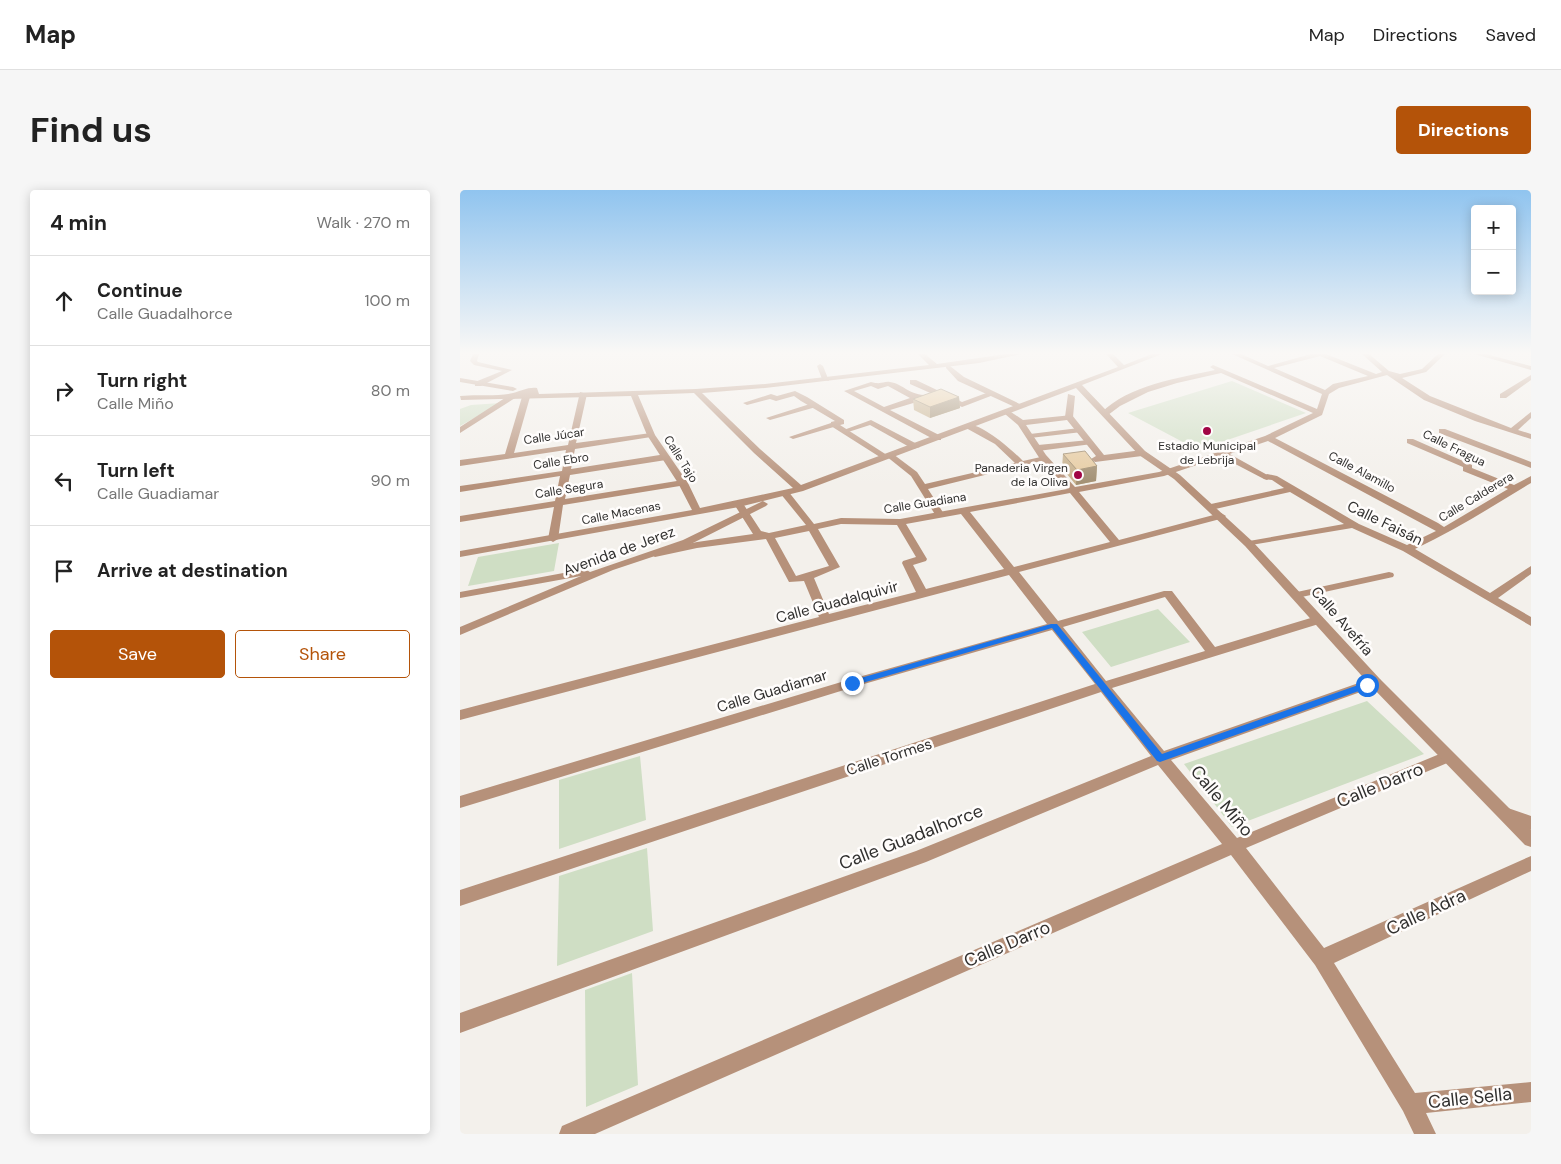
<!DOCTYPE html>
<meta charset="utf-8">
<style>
:root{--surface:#fff;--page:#f6f6f6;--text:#222;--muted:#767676;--line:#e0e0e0;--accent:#b45309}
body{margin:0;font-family:"DM Sans",sans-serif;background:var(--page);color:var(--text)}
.controls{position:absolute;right:15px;top:15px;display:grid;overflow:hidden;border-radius:5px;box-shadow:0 2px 12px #0003}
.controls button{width:45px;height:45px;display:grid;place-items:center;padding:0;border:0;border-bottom:1px solid var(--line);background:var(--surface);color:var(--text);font:25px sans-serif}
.stop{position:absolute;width:15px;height:15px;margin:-11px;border:4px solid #1a73e8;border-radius:50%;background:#fff}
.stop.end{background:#1a73e8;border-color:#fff;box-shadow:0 1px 5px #0008}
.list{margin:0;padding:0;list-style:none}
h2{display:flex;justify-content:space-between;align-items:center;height:65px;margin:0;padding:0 20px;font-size:21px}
h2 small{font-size:16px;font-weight:400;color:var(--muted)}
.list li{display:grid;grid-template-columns:32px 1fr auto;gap:15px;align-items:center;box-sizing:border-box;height:90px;padding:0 20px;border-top:1px solid var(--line)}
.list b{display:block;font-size:19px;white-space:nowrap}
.list p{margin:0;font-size:16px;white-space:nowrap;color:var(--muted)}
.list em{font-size:16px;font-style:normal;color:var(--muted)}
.actions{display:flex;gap:10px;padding:15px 20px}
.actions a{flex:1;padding:11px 0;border:1px solid var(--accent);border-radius:5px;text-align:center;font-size:18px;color:var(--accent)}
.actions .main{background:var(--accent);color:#fff}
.icon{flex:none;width:28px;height:28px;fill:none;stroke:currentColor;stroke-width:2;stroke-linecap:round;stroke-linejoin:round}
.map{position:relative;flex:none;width:1071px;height:944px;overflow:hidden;border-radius:5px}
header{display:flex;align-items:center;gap:30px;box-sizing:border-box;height:70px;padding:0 25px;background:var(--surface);border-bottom:1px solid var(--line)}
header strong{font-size:24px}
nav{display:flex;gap:28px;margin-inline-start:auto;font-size:18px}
.intro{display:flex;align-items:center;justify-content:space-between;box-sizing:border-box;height:120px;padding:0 30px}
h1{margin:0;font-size:35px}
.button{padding:12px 22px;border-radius:5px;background:var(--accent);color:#fff;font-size:18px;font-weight:700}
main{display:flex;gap:30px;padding:0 30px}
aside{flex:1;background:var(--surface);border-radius:5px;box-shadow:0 2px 12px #0003}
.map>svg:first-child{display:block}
</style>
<header>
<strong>Map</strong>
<nav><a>Map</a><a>Directions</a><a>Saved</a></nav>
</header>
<div class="intro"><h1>Find us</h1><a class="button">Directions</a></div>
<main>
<aside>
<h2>4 min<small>Walk · 270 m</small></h2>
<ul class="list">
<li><svg class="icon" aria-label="ahead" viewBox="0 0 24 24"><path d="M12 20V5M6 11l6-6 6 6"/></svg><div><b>Continue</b><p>Calle Guadalhorce</p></div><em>100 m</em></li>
<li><svg class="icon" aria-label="right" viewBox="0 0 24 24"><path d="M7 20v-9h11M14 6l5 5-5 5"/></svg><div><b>Turn right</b><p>Calle Miño</p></div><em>80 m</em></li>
<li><svg class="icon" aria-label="left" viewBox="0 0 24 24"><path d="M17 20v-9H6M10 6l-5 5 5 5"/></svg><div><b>Turn left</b><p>Calle Guadiamar</p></div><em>90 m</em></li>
<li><svg class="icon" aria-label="arrive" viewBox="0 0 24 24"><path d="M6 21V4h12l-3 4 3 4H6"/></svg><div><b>Arrive at destination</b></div></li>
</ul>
<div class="actions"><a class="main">Save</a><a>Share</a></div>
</aside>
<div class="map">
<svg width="1071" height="944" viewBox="0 0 1071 944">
<rect width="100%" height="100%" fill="#f3f0eb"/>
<path fill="#cfdec4" d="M772,191L846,223L738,260L668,223Z
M41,213L0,236V219L11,215Z
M99,353L94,381L8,396L18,367Z
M698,419L730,452L651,477L622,442Z
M907,511L964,564L772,637L724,574Z
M180,566L186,630L99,659V590Z
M187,658L193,741L97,776L99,686Z
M172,783L178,895L126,917L125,800Z"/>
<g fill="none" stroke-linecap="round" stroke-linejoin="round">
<path fill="#b6917a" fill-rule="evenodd" d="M450,190H456L502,212L529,202L536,204L502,217L450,194Z
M411,192C422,195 423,191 430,192C443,194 448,204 464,205V209L460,211L430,220L481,246V250H475L384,201ZM411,196L418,199L428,196L450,208L424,217L394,201Z
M335,201L347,207V211H341L334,206L316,211L310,209L287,215L283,213L311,204L317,206Z
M608,204L615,206L613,227L609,229L605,227Z
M353,213H356V217L310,230L306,228Z
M411,230L459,255L460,257L453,259L410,235L385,243L381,241Z
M374,232H377V236L333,249L329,247Z
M506,234C522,233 552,260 563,271L585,266L589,269L468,299L484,324L482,326H476L451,286L426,266L433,264L457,282L465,294L555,273L535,254L506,238Z
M619,238L623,240L622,242L570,248L566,246L570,244Z
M629,250L633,252L632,254L578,261L574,258L578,255Z
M760,262H766L811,287L807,290L804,289L760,266Z"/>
<path fill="#b6917a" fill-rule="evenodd" d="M13,164H19L17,171L18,172L52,180L21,196H15V192L42,181L14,175L10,171Z
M772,164H781L808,176L851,164H866L916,184L922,182L902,164H909L929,181L940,184L962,179L978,164H985L966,182L942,188L970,206L1051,238L1071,222V228L1058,240L1071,244V249L1015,231L964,210L927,185L879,198L869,204L862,225L815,248L978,333L984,337L1048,299L1003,281V277L947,253V249H953L1012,275V278L1054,295L1071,286V293C1033,316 995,340 955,359L1030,403L1071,376V384L1038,408L1071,427V436L943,361L892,338L785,356V352L789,351L884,334L830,302L751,320L746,317L751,314L824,298L812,290L804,289L803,287L807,284L817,286L899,334L947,355L976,341L808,251L704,286L619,302L659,350L761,323L766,326L764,328L559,382L598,431L704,401H712L755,457L854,427H862L864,430L862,433L652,498L704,561L910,489H920L921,492L920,495L711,570L777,648L982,563L987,561L992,563L994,567L992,571L786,658L864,758L1071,666V681L874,773L955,903L1071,892V912L966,923L976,944H954L943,921L855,775L771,665L135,944H99L102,936L762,654L698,575L466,672L0,843V823L456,661L691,566L641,502L0,716V700L635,494L592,440L397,496L0,618V606L388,490L587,434L549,385L0,530V520L359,427L344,391L329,392L306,349L237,358L195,367L190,364L191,362L237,352L293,344L274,314L276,312H282L301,341L309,343L346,335L320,303L325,300L328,301L354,334L381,328L440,329L607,299L580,269L558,235L545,224L544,222L548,220L563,230L612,225L644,265L682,260L686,263L682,266L635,272L631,269L636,266L607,230L566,235L586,265L615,297L699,282L805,246L853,223L761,183L717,193L688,202L660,216L648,225L641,223C669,195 718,188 755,180L750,177L753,175L857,219L862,204ZM860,166L908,186L873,194L865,200L814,178ZM610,303L650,352L554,377L510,322ZM501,324L544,379L466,399L453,375L466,371L467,369L446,334ZM381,334L437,335L456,367L443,371L442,373L456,402L369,424L354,388L380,377L358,339ZM349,341L369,376L336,386L315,348ZM705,407L745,461L646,491L603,437Z
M360,174L363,176L369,191L362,189L357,176Z
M486,176H490L504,187L564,216L557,218L498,191L486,178Z
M1071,185V190L1046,208H1040V204Z
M120,202L127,204L116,253L191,243L195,245L191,247L115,259L111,279L206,264L210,267L206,270L110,285L105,309L223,290L228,293L226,295L103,315L98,349L93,352L88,349L94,317L0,332V326L95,311L100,286L0,302V296L102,281L106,260L0,276V270L45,264L62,207L66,205L70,207L54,263L108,255Z
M48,206L55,208L0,243V237Z
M341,207H347L384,230V234L380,235L430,267L423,269L371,236V232L375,231L341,211Z
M979,239H985L1071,272V278L979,243Z
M929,382L933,383L934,385L933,387L837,408L831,405L837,402Z
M1045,617L1071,626V640L1040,628L1037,623L1040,618Z"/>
<path fill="#b6917a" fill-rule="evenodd" d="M458,164H465L477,174L546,164H562L519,173L305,198L242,203L300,259L341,295L658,177L646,164H653L664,175L692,164H702L622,195L685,261L720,285L793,352L920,489L1071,640V657L1065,655L910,495L785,356L714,289L679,265L616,198L343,301L279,317L0,367V361L232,320L218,293L187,245L171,206L1,210L0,206C17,204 36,207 53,203C62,201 67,197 77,198L79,204L236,199L305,194L469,175ZM234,203L294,263L333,298L240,318L228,293L195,245L178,205Z
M1014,164H1026L1071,176V180Z
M0,188L53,197L57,199L53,201L0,192Z
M303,311L308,314L306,316L231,354L153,380L0,445V437L121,386L0,408V402L125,379L130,382L223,350Z"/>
</g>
<path fill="#c6af8a" d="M499,207L500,218L470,228L454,220L453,209Z
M603,264L637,276L636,291L616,295L602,278Z"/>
<path fill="#a18e71" d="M499,207L500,218L470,228V217Z
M637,276L636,291L616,295L617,280Z"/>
<path fill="#e6cba1" stroke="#a18e71" d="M481,199L499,207L470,217L453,209Z
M625,261L637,276L617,280L603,264Z"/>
<linearGradient id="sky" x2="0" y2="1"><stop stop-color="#90c4ef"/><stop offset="0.55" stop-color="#faf8f6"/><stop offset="1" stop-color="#faf8f6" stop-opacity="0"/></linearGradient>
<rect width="1071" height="296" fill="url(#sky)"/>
<path fill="#1a73e8" d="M591,434H597L702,564L904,493H910L911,495L910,497L700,572L697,571L592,438L392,496L388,493L390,491Z"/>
<g fill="#a10545" stroke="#fffdfc" stroke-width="2">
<circle cx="747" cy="241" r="5"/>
<circle cx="618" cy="285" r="5"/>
</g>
<g text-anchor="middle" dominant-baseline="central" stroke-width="5" stroke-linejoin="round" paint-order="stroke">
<g font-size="12" fill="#31302f" stroke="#fffdfc">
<text transform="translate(94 246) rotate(-8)">Calle Júcar</text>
<text transform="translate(994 258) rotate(26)">Calle Fragua</text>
<text transform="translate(221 269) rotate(58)">Calle Tajo</text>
<text transform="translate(101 271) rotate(-9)">Calle Ebro</text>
<text transform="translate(902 282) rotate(28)">Calle Alamillo</text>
<text transform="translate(109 299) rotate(-9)">Calle Segura</text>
<text transform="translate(1016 307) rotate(-31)">Calle Calderera</text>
<text transform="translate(465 313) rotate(-9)">Calle Guadiana</text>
<text transform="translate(161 323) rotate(-11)">Calle Macenas</text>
</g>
<g font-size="12" fill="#31302f" stroke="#fffdfc">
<text x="747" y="256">Estadio Municipal<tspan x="747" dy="14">de Lebrija</tspan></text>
<text x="608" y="278" text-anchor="end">Panaderia Virgen<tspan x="608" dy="14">de la Oliva</tspan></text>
</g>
<g font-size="15" fill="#31302f" stroke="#fffdfc">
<text transform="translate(925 333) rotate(26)">Calle Faisán</text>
<text transform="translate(159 361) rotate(-20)">Avenida de Jerez</text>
<text transform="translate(377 412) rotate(-15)">Calle Guadalquivir</text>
<text transform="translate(882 431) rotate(49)">Calle Avefría</text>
<text transform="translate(312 501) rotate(-17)">Calle Guadiamar</text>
<text transform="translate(429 567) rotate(-18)">Calle Tormes</text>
</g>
<g font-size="18" fill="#31302f" stroke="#fffdfc">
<text transform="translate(920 595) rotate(-22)">Calle Darro</text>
<text transform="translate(762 611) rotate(50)">Calle Miño</text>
<text transform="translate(451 647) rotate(-21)">Calle Guadalhorce</text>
<text transform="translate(966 722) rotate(-25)">Calle Adra</text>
<text transform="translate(547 754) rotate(-23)">Calle Darro</text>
<text transform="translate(1010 908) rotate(-6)">Calle Sella</text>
</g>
</g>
</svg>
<div class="controls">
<button>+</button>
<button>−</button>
</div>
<div class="stop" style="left:907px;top:495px"></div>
<div class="stop end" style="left:392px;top:493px"></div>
</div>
</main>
